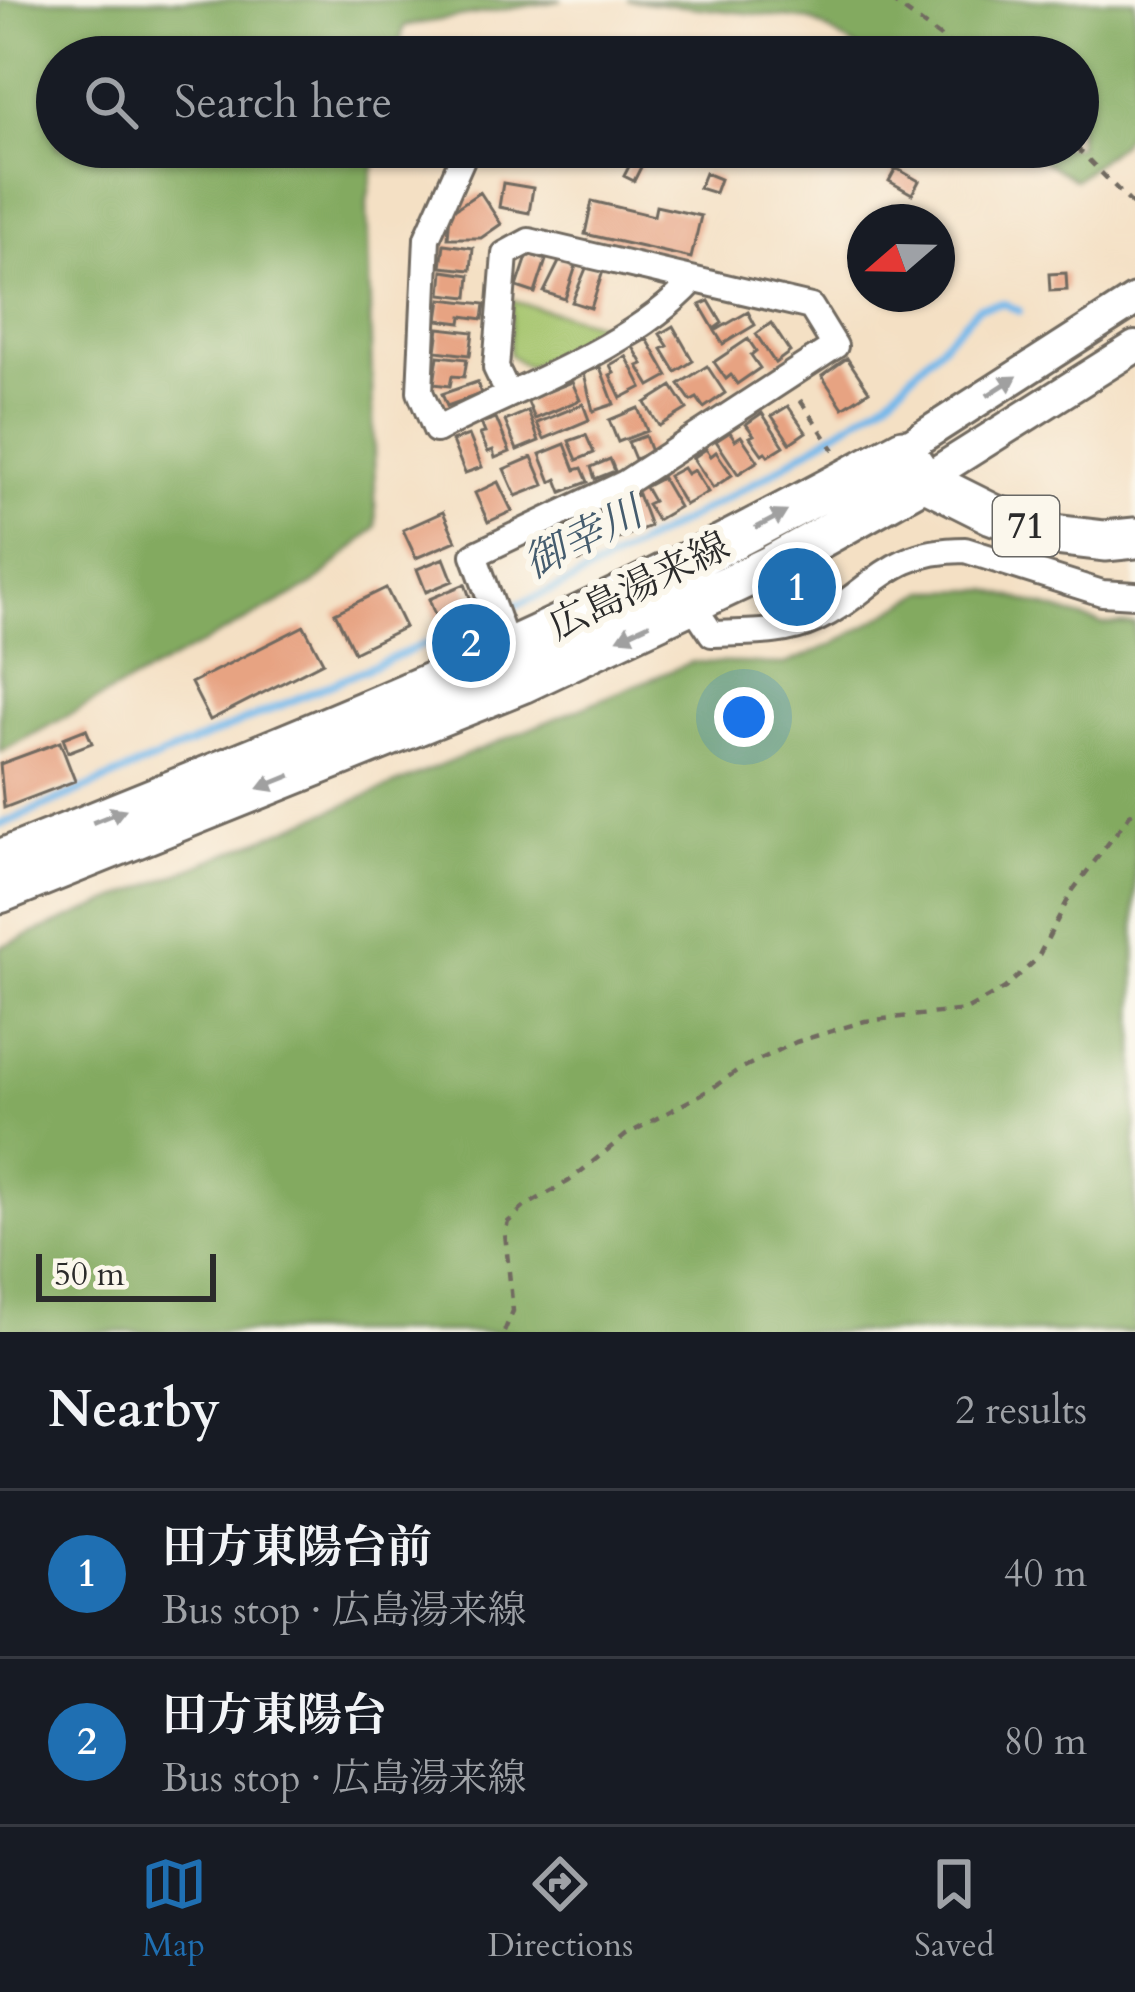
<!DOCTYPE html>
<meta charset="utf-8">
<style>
:root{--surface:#171b24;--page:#20242c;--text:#f1f3f6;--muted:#9ea1a6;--line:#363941;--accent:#1f6fb2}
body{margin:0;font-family:Cardo,"Noto Serif JP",serif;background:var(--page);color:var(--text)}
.compass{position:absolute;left:847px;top:204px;width:108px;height:108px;border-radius:50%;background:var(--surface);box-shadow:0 3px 9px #0004;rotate:250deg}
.scale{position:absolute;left:36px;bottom:30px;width:180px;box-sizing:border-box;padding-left:12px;border:6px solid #2b2b2b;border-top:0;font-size:33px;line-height:42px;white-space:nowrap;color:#2b2b2b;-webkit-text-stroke:9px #fbf7ec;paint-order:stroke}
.you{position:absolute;left:744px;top:717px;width:42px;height:42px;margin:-30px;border:9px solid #fff;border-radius:50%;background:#1a73e8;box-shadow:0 0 0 18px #1a73e833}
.badge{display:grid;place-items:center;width:78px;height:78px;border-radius:50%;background:var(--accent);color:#fff;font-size:39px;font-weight:700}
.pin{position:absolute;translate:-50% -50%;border:6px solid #fff;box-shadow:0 3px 12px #0006}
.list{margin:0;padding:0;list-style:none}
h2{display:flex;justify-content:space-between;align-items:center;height:156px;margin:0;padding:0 48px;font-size:51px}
h2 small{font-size:39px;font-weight:400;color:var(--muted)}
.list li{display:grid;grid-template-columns:78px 1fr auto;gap:36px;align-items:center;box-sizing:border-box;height:168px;padding:0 48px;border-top:3px solid var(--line)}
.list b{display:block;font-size:45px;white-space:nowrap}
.list p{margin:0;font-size:39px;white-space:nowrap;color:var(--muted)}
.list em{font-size:39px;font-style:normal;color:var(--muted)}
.icon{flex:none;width:66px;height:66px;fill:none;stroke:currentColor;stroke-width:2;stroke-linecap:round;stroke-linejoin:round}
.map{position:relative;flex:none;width:1135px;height:1332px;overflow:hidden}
.search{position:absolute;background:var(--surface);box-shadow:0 3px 9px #0004;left:36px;right:36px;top:36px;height:132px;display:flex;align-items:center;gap:30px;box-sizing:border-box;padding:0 42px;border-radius:66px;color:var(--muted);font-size:45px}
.sheet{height:492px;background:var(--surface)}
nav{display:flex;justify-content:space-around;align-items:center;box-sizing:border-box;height:168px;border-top:3px solid var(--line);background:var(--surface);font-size:33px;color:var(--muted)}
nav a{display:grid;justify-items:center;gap:6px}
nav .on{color:var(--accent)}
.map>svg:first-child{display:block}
</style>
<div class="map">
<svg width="1135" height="1332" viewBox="0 0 1135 1332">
<rect width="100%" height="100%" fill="#fbf7ec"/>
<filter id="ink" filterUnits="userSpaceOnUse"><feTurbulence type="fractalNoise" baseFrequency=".00833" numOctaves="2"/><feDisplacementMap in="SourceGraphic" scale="24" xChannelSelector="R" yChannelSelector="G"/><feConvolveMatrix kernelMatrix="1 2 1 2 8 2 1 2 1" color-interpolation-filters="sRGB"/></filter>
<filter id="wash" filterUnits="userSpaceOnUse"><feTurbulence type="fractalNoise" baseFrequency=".004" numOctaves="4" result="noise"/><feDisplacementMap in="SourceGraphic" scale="48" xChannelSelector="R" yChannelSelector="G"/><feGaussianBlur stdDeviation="2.7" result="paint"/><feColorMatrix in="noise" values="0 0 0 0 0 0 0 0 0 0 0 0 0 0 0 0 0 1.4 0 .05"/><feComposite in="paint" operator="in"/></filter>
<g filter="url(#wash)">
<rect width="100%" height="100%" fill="#f4e0c4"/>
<path fill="#a4c46c" stroke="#68784c" stroke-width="3" d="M512,301L615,328L527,367L509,354Z"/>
<path fill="#83aa60" stroke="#576a46" stroke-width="3" d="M0,0H563L404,26L397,57H57V147H378L367,202L376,527L314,584L0,752Z
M627,0H1135V120L1121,143L1075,180L1020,147H1078V57H872L811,20Z
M989,590L1102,624H1135V1332H0V947L692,662L785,664L834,644L926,591Z"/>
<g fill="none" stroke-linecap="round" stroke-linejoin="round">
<path stroke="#74b8ea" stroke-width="8" d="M0,825L571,582L765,477L888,398L979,307L1003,303L1019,311"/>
</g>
<g id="blocks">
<path fill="#e7a382" d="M638,149L648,153L634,181L624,176Z
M896,168L919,181L912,194L889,181Z
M705,173L720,179L715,193L699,188Z
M503,183L533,188L529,213L499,207Z
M480,192L501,224L481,238H448L450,212Z
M592,201L654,216L656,206L701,216L691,258L585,234Z
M444,244L473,248L471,270L441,267Z
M528,254L546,260L535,293L517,287Z
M560,260L576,266L565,299L544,292Z
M587,266L603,271L591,308L572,302Z
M443,271L470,275L468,297L441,294Z
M1066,273L1067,290L1050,291L1049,274Z
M441,299L485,304L483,319L462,316L461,323L438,320Z
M709,301L722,323L714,329L700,305Z
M748,312L755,325L723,344L715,331Z
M771,323L790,352L775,363L756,334Z
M673,326L693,361L676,372L662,349L668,346L660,334Z
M439,328L473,332L470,355L436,351Z
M647,339L668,376L650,386L638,366L643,364L633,347Z
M748,339L756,351L751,355L760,368L737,384L731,375L726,379L714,362Z
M438,356L467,359L464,377L452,376L450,386L434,384Z
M626,356L642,387L621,398L610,375L614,373L610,365Z
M847,358L869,391L843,408L822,376Z
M707,366L725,393L704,408L697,398L691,401L679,384Z
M600,367L614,404L593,411L584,373Z
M477,382L481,394L447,406L442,394Z
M572,382L580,400L535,419L527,400Z
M672,386L687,409L659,426L645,403Z
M583,404L589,420L544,439L537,423Z
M788,406L806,432L790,443L772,416Z
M638,408L647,431L618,442L609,420Z
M528,411L539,441L517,450L505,421Z
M762,413L784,446L768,456L765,452L762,454L750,437L754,435L746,424Z
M496,418L510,452L495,458L493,450L488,452L480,434L485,433L481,423Z
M730,432L735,440L741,436L758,461L738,474L716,441Z
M469,435L482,467L465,473L452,441Z
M586,435L594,453L577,460L569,441Z
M645,436L651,452L635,459L628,442Z
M565,444L575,470L582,468L588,482L562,492L557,479L551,482L540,454Z
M706,449L711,456L716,452L732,475L713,488L693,458Z
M532,457L544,485L516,496L504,469Z
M610,459L615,471L595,479L591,467Z
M683,468L687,474L694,470L708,492L685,505L668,476Z
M662,478L679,507L657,520L647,504L653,501L645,487Z
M498,482L512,511L488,522L475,493Z
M638,494L650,526L628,535L615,503Z
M610,509L621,538L604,545L592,516Z
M443,512L456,541L416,558L403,530Z
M582,521L595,555L579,561L566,527Z
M444,558L453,581L426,592L417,569Z
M465,584L476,614L440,629L429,599Z
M386,588L405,627L354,652L335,613Z
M304,626L323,662L210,720L191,683Z
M86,729L92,743L68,752L63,738Z
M60,742L75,781L4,808L0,764Z"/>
</g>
</g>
<g filter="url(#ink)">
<use href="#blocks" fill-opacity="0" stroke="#716a61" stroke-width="3"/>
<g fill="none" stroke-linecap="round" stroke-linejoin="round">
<g stroke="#716a61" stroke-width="30">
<path id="minor" d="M466,150L427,238L420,392L436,430C517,388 632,348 693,281
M508,393L496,368L505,254L529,241L811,307L835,346L625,483L474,555L512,659
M692,604L712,634C747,632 783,635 815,620C874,592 886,550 965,550L1102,593L1135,595"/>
</g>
<g stroke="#716a61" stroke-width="36">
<path id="tertiary" d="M903,449L1135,300
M924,480L1135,347"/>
</g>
<g stroke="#716a61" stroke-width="45">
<path id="primary" d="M0,860C169,792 338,725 505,650C640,589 772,520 903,449L924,480L992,514L1046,534L1105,541L1135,538
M0,893L522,683L768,567L924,480"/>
</g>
<path stroke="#716a61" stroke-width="4.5" stroke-dasharray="9 9" stroke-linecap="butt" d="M890,0L968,57
M1076,147L1135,207
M800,400L834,450
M504,1332L513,1311L505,1233L508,1222L524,1207L569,1181L626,1135L711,1089L738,1070L796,1042L865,1021L966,1010L1005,988L1037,959L1073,890L1135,808"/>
<use href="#minor" stroke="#fff" stroke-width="24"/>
<use href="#tertiary" stroke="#fff" stroke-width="30"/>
<use href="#primary" stroke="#fff" stroke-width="39"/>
</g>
<defs><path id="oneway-solid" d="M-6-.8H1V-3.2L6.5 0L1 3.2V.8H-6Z" transform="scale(3)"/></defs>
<g fill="#a0a0a0">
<use href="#oneway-solid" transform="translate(1002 386) rotate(-33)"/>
<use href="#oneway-solid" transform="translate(771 520) rotate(-28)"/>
<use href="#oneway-solid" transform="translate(634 631) rotate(155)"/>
<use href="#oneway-solid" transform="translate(275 782) rotate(158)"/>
<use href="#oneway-solid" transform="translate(109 816) rotate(-22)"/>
</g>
</g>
<g text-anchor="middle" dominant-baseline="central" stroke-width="12" stroke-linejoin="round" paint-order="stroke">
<rect fill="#fbf7ec" stroke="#696865" stroke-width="3" x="993" y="496" width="66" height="60" rx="9"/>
<g font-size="36" font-weight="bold" fill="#2b2b2b">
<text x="1026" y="526">71</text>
</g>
<g font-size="39" fill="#2b2b2b" stroke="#fbf7ec">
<text transform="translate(639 586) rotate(-26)">広島湯来線</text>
</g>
<g font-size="42" font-style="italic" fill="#455c6e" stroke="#fbf7ec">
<text transform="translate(583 538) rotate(-27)">御幸川</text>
</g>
</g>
</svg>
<svg class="compass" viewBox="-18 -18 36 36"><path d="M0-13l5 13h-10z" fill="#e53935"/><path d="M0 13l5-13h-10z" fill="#9ea1a6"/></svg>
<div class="scale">50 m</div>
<div class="you"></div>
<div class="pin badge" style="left:797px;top:587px">1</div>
<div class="pin badge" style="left:471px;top:643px">2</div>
<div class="search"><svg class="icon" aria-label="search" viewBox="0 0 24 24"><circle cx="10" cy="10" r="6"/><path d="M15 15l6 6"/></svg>Search here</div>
</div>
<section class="sheet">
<h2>Nearby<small>2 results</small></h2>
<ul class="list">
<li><span class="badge">1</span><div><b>田方東陽台前</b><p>Bus stop · 広島湯来線</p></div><em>40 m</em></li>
<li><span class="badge">2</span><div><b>田方東陽台</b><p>Bus stop · 広島湯来線</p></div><em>80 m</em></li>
</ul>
</section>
<nav>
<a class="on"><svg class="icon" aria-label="map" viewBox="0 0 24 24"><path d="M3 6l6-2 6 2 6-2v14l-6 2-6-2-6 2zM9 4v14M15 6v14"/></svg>Map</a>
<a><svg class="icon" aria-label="directions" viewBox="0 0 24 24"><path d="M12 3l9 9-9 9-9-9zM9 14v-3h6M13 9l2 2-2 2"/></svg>Directions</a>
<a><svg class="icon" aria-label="saved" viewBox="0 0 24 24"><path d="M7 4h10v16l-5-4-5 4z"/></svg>Saved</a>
</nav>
